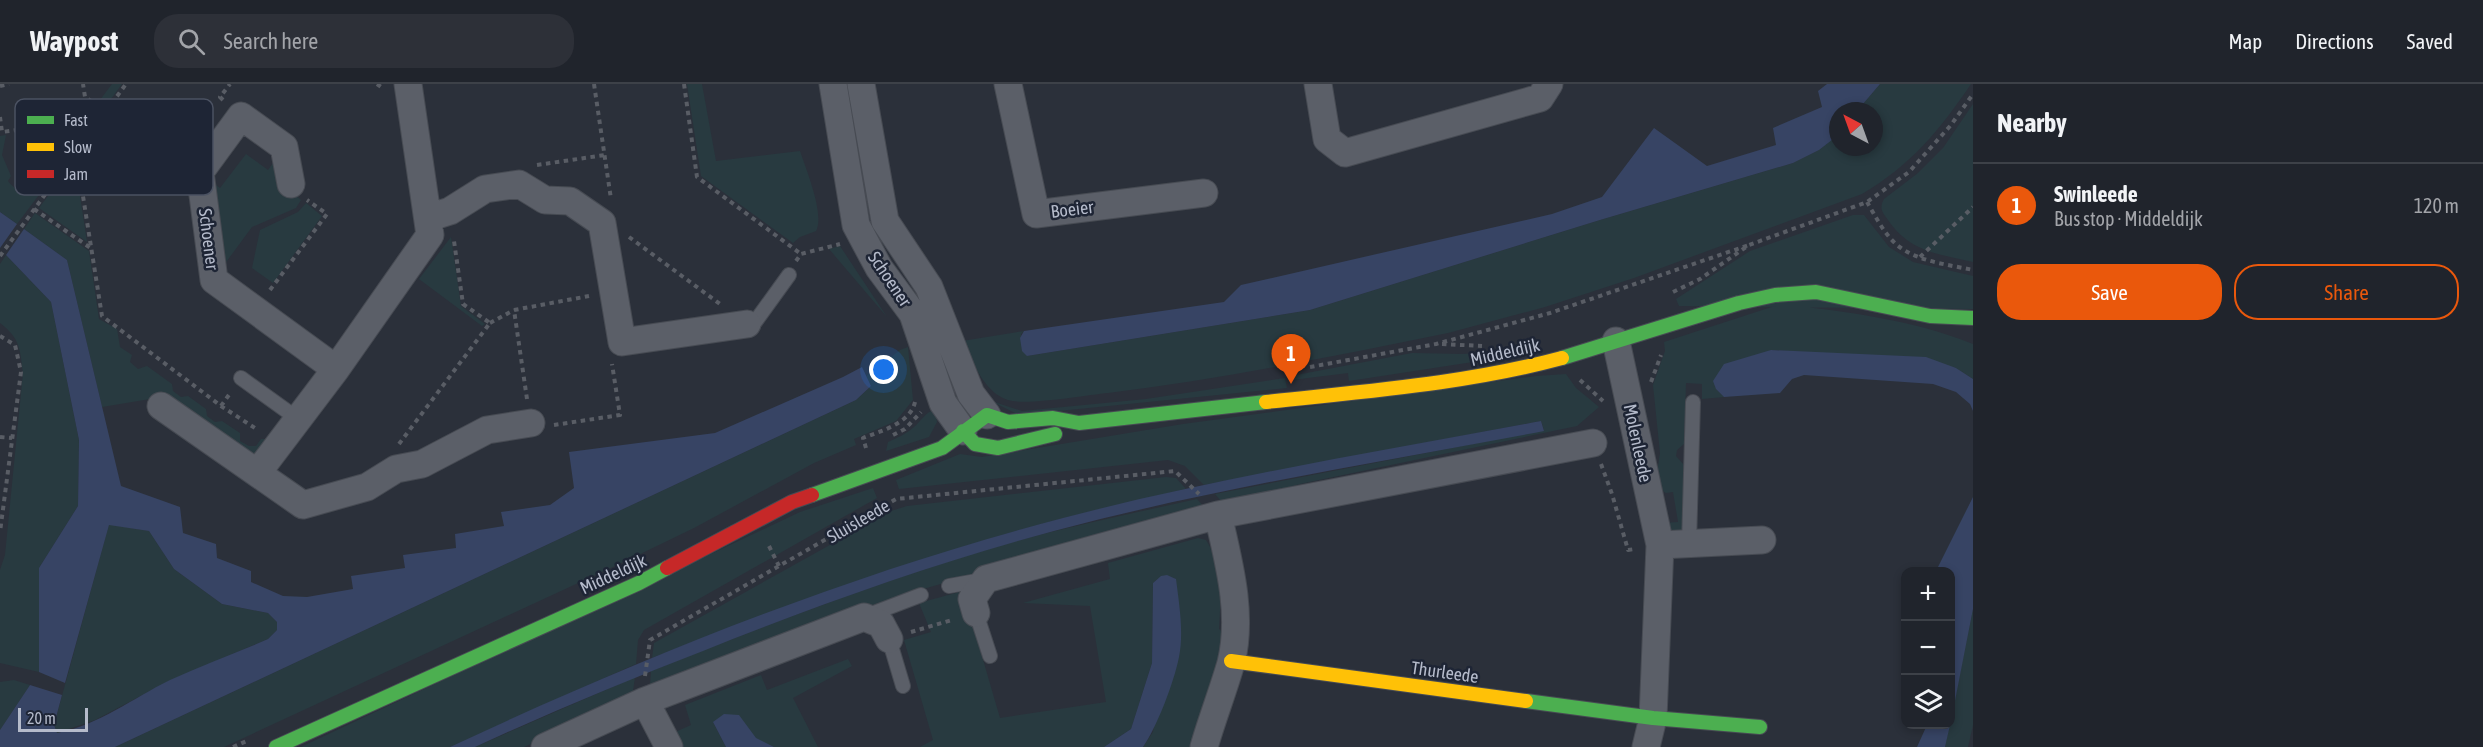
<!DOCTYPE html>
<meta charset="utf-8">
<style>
:root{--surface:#20242c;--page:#2d3038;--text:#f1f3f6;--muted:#a2a4a9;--line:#3d4148;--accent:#ea580c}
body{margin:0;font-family:"Asap Condensed",sans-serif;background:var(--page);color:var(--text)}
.controls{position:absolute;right:18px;bottom:18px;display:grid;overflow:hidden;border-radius:12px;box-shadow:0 3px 9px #0003}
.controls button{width:54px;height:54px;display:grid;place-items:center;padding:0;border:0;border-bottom:2px solid var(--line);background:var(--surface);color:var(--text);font:30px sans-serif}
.compass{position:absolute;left:1829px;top:18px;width:54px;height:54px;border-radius:50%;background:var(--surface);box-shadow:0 3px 9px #0003;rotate:319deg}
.scale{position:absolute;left:18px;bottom:15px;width:70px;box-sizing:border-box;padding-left:6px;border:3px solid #b5bbcb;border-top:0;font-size:16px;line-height:21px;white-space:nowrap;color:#b5bbcb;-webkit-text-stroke:4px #1e2535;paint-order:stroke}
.you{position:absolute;left:884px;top:286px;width:21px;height:21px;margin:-15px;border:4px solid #fff;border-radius:50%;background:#1a73e8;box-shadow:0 0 0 9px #1a73e833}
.badge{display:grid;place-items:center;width:39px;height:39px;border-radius:50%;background:var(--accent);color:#fff;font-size:20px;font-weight:700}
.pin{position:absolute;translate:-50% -50px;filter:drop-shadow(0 2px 3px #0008)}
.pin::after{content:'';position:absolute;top:32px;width:21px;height:18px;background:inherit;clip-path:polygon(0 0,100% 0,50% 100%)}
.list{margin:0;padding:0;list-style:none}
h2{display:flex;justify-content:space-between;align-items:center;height:78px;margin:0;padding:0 24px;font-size:26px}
h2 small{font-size:20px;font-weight:400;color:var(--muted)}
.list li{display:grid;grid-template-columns:39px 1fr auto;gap:18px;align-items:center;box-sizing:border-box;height:84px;padding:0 24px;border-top:2px solid var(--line)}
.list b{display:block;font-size:22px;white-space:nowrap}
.list p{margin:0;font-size:20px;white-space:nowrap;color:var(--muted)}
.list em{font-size:20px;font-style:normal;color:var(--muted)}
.actions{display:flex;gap:12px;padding:18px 24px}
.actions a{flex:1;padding:14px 0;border:2px solid var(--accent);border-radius:24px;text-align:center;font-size:21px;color:var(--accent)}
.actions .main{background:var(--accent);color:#fff}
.icon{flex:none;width:33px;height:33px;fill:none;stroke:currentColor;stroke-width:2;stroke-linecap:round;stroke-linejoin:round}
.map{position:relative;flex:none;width:1973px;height:663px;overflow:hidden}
header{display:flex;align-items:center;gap:36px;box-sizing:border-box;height:84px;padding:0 30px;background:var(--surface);border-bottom:2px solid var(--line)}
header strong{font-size:28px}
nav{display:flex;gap:33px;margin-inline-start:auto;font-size:21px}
.search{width:420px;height:54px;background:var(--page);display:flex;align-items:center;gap:15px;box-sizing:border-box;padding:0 21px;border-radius:24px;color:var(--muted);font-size:22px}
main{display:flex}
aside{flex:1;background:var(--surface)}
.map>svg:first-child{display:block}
</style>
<header>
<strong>Waypost</strong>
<div class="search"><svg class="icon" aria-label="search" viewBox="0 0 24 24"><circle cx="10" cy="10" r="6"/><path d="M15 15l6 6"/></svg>Search here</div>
<nav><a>Map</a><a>Directions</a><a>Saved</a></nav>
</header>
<main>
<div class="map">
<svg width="1973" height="663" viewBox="0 0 1973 663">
<rect width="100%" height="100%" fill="#2b303a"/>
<path fill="#283a40" d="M112,0H122L55,91L44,83L49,73L50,62C70,55 79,39 91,22L94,24Z
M687,0H702L716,77L800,67C806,85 825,131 816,147L800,153L793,159L701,92Z
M1880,0H1971C1939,47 1911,81 1862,110L1634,194L1545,223L1448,249C1335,272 1222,295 1108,309C1086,311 1026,322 1008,316C983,308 974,278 962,257L1024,247L1021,250L1027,272L1310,226L1600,136L1793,79L1819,66L1838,50V63H1874V27H1857Z
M1973,20V178C1938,170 1910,168 1888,136C1882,128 1879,124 1884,115L1918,89L1943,64Z
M6,51L2,71L11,92L8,97C14,105 19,107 28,104L40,88L51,95L17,140L0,128V52Z
M246,70L268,86L278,72L292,108L301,116L296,124L252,143L221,185L207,94L220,104Z
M71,81L76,85L87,158L39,124Z
M306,119L322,132L273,199L252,184L260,146L298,128Z
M35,129L89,167L99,235L117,245L120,263L132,271L130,278L138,285L147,282L172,300L173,307L181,313L188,312L206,325L207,332L215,338L222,337L240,349V357L249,362H256L261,355H266L271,358L260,371L248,373L162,313L102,323L67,176L24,145Z
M1853,131H1864L1889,163L1913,178L1973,192V225L1679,222L1676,215L1750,167Z
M451,153L461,222L485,240L482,242L419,195Z
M840,162L887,233L829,165Z
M6,171L51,218L79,356L78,422L39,484V588L0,579V486L5,471L23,289C20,265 20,254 0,239V180Z
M1781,220C1847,228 1911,235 1973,260V295L1956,284L1839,270L1771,266L1716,305L1724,313L1702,315V300L1686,299L1684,360L1677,366L1676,372L1684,381L1682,450L1678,454L1662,439L1678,438L1673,408L1666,409L1658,404L1656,396L1660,369L1653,301L1665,267L1664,258Z
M908,263L913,316L896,337L854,355L856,361L814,379L694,444L630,475L224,663H115L856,316L871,302L866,292L900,266Z
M1516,263L1517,269L1499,274L1349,297L1348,289L1292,296L1291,292L1412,269L1462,270L1492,268Z
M1566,290L1576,304L1599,323L1577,342L1300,400L1225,422L1215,410L1544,346L1541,337L1204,401L1185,382L1168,376L899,405L896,396L960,370L982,373L1183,340L1536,292Z
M1285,294L1287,304L1019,331L991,317L1022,327L1146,315Z
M935,325L937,338L929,353L886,367L888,358C897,354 906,350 914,343C922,336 925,329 935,325Z
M1166,393L1176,394L1186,405C1123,420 1059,434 996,453C879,488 765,529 652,574L654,559L891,427L907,422Z
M873,404L877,414L644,546L638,556L636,580L450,663H301L800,428Z
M1197,415L1205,424L892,514L650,602L651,587C761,543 871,501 985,466C1054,445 1126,431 1197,415Z
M109,440L149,447L174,485L222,520L268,529L277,538V546L268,555L169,597L95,636L57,649L54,641Z
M1198,454L1206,456C1223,482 1221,515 1219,545L1227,553L1213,603L1191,663H1143L1153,648L1176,495C1165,490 1161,491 1153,499L1152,579L1131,645L1104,663H920L933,656L904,556L931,548L919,519L963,507L1000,634L1106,618L1090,522L1023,519L1110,495L1108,479Z
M1973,525V641L1968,663H1945Z
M848,575L852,582L793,614L818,663H774L713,638L726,663H682L673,649L691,641L685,621L761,591L767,606Z
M635,593L632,614L524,663H475Z
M14,596L30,601L0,646V598Z"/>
<path fill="#374464" d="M1827,0H1880L1857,27H1838L1837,52L1819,66L1793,79L1600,136L1310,226L1027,272L1022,267L1020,254L1024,247L1224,218L1241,201L1552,130L1602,113L1654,44L1707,82L1776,61L1773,44L1822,23L1818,7Z
M0,128L17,140L0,164Z
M24,145L67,176L121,402L180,423L183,449L216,460L217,474L251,487V498L283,512L307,513L353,505L351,492L405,484L403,471L456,464L455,450L504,442L501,428L550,421L574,404L569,368L715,349L843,293L862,283L871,302L856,316L115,663H0V646L30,601L62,611L54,641L57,649C99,641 133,614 170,596C202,581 236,569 268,555L277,546V538L268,529L222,520L174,485L149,447L109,441L65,599L39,588V484L78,422L79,356L51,218L6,171Z
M1771,266L1926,273L1956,284L1973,295V327L1970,320L1956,308L1933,300L1804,291L1792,295L1780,309L1724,313L1716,305L1713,297L1724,280Z
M1541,337L1544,347C1381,378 1215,404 1054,447C934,479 818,521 703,567C626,597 550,628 475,663H450C647,571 852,489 1063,434C1220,393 1382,367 1541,337Z
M1973,413V525L1951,637L1950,488L1936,487Z
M1167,491L1176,495C1179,519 1184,548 1179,573C1174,598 1157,643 1143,663H1104L1131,645L1152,579L1153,499L1161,492Z
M724,630L739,631L756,654L774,663H726L713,638Z
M1927,641H1950L1945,663H1917Z"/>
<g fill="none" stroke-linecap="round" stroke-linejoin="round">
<g stroke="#474b53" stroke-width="16">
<path id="lane" d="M747,240L755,238L789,191
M241,294L298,335
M1689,460L1693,318
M949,502L982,496
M976,529L990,572
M866,532L921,511
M889,555L903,602"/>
</g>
<g stroke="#474b53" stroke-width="29">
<path id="street" d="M833,0L856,141L879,184L913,230L943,319L963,347
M861,0L885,137L929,203L971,310L987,331
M1008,0L1036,130L1204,109
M1318,0L1327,55L1345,69L1540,14L1549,0
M291,100L284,63L241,32L200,88L214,196L336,285
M428,134L450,127L485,105L519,100L545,116L570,117L602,139L622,258L747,240
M1616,257L1660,461L1653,634L1646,663
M161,322L303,421L367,403L396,385L422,380L487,346L531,339
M258,388L336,285L430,151L408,0
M1218,431L1593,359
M1660,461L1762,456
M976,529L972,515L986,495L1218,431C1229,479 1243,530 1231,579C1223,607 1212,635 1204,663
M545,663L645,617
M669,663L645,617L864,533L881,540L889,555"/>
</g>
<g stroke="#474b53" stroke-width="16">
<path id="fast" d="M1562,274L1739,219L1775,211L1816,208L1930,232L1973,234
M963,347L975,360L998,364L1055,350
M812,411L942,364L987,331L1008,338L1053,334L1079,339L1266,318
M1526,617L1653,634L1760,643
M276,663L639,499L667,484"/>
</g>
<g stroke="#474b53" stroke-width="16">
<path id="slow" d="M1266,318C1366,307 1465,300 1562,274
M1231,577L1526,617"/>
</g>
<g stroke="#474b53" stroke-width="16">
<path id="jam" d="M667,484L792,418L812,411"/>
</g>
<path stroke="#595d65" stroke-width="4" stroke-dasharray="4.5 4.5" stroke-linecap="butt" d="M377,0L384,5
M594,0L611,115
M684,0L697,93L801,170
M0,2L9,0
M223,16L220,13L230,0
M0,33L2,48L17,46L22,71L55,96
M17,46L33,45C56,60 46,95 20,98L22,71
M46,61C68,54 78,35 91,17L85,13L83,0
M76,68L102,232L221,322L258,346
M537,81L605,71
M1867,118C1876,133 1886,154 1901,164C1921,178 1950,181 1973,186
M34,125L92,165
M629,153L720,220
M0,172L126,0
M1920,173L1973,123
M796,177L801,170L840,160
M270,206L327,130L307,116
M1673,208L1700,195L1749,161L1867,118L1909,88L1951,41L1973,10
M490,239L514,226
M0,252L15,261L21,288L0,448
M1442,260L1482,262
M1310,283L1436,260L1550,229L1749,161
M1580,296L1603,317
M1651,298L1661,271
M527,315L514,226L589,212
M221,322L231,308
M554,341L620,331L612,280
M893,351L905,345L921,328
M0,353L12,354
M399,360L490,239L463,220L454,157
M866,364L863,354C880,347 910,340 915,318
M1601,380L1612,410L1628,466L1635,465
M769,462L779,482
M911,548L952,536
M645,592L650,556L896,415L1175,387L1199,410
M233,663L249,656"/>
<use href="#lane" stroke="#5b5f68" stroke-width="14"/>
<use href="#street" stroke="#5b5f68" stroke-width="27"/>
<use href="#fast" stroke="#4caf50" stroke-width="14"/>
<use href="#slow" stroke="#ffc107" stroke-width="14"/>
<use href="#jam" stroke="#c62828" stroke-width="14"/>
</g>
<g text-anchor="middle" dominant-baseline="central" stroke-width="5" stroke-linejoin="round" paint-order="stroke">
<g font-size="18" fill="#b5bbcb" stroke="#1e2535">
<text transform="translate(1072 125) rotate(-7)">Boeier</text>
<text transform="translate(209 155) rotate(83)">Schoener</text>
<text transform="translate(890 195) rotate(56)">Schoener</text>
<text transform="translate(1505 268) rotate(-13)">Middeldijk</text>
<text transform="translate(1638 359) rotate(78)">Molenleede</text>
<text transform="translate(858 437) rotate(-30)">Sluisleede</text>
<text transform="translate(613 490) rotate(-25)">Middeldijk</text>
<text transform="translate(1445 588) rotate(8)">Thurleede</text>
</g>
</g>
<rect x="15" y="15" width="198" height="96" rx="9" fill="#1e2535" stroke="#4b5262" stroke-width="1.5"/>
<rect x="27" y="32" width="27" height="8" fill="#4caf50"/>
<rect x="27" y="59" width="27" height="8" fill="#ffc107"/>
<rect x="27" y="86" width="27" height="8" fill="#c62828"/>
<g font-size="16" fill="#b5bbcb">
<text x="64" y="42">Fast</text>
<text x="64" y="69">Slow</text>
<text x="64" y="96">Jam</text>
</g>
</svg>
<div class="controls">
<button>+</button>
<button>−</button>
<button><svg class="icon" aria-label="layers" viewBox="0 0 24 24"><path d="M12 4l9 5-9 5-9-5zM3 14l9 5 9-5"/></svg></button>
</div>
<svg class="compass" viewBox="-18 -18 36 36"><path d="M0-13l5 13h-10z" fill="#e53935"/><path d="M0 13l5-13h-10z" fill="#a2a4a9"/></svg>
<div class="scale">20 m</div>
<div class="you"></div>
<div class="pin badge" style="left:1291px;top:300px">1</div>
</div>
<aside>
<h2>Nearby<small></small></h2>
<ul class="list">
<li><span class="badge">1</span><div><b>Swinleede</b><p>Bus stop · Middeldijk</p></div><em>120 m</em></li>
</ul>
<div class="actions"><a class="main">Save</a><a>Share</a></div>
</aside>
</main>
